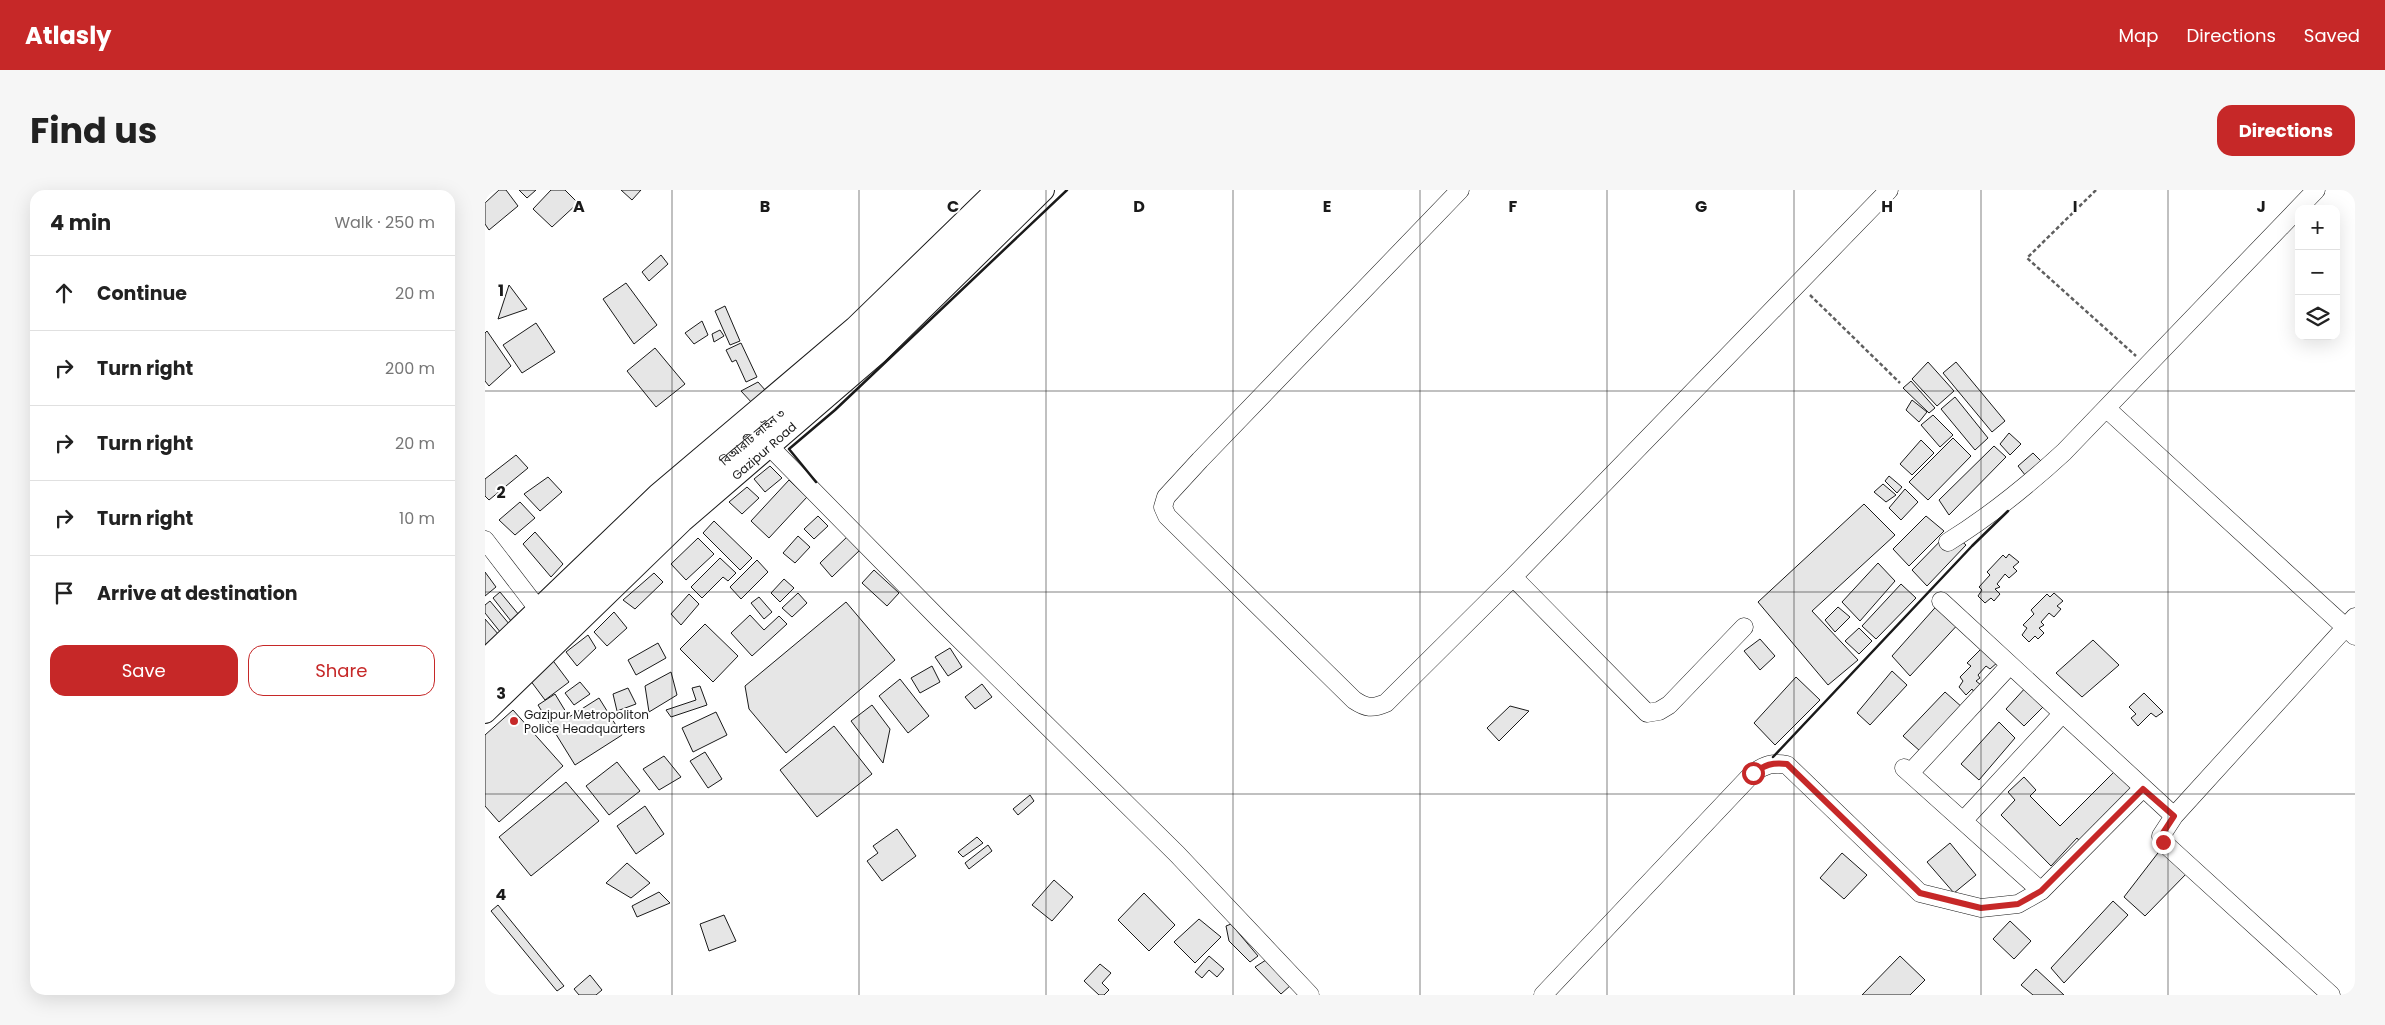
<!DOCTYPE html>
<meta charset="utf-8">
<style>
:root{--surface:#fff;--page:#f6f6f6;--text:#222;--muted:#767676;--line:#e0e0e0;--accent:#c62828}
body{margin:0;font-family:Poppins,"Noto Sans Bengali",sans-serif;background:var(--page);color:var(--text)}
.controls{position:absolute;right:15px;top:15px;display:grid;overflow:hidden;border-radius:10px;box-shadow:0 5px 20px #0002}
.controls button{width:45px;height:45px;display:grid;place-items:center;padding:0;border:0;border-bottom:1px solid var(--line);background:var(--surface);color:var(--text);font:25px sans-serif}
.stop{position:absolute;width:15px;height:15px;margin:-11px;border:4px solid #c62828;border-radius:50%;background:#fff}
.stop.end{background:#c62828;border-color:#fff;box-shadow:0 1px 5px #0008}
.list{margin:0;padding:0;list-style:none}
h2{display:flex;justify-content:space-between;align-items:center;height:65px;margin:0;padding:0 20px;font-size:21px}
h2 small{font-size:16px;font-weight:400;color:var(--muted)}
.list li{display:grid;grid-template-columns:32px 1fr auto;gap:15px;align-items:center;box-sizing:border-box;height:75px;padding:0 20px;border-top:1px solid var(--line)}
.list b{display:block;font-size:19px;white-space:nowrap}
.list em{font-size:16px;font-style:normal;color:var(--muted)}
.actions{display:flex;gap:10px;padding:15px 20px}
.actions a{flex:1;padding:11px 0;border:1px solid var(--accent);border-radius:15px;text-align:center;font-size:18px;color:var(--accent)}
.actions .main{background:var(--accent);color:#fff}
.icon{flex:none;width:28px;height:28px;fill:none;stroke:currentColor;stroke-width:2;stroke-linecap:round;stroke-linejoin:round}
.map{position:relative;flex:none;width:1870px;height:805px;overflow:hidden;border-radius:15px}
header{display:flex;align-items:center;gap:30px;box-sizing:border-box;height:70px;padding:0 25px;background:var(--accent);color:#fff}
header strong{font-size:24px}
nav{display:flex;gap:28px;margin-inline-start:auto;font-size:18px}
.intro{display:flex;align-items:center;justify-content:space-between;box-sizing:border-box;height:120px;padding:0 30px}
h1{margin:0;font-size:35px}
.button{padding:12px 22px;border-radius:15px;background:var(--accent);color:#fff;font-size:18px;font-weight:700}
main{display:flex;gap:30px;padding:0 30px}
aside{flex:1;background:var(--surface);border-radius:15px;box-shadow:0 5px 20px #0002}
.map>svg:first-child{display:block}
</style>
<header>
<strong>Atlasly</strong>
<nav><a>Map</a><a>Directions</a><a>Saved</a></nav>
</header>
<div class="intro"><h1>Find us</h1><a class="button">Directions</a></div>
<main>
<aside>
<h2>4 min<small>Walk · 250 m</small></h2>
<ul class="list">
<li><svg class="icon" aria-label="ahead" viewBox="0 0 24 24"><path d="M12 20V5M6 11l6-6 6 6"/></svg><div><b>Continue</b></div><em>20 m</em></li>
<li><svg class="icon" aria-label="right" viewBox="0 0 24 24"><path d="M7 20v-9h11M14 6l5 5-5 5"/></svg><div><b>Turn right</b></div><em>200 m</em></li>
<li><svg class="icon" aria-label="right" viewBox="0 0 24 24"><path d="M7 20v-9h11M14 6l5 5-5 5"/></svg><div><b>Turn right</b></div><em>20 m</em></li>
<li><svg class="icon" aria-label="right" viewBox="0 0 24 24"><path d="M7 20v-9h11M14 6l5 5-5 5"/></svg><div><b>Turn right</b></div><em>10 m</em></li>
<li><svg class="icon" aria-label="arrive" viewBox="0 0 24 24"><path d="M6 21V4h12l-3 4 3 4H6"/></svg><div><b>Arrive at destination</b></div></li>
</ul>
<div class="actions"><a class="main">Save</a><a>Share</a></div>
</aside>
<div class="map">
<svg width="1870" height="805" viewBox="0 0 1870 805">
<rect width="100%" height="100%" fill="#fff"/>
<path fill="#e6e6e6" stroke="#1a1a1a" d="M14,0H21L33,16L4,40L0,34V13Z
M34,0H51L42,8Z
M66,0H80L93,13L67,37L48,19Z
M136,0H156L147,10Z
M176,65L183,74L164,91L157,82Z
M141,93L172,135L149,154L118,109Z
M24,95L42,119L13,129Z
M240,116L255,151L245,155L230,121Z
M217,131L223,145L209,154L200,143Z
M51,133L70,162L37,183L18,155Z
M235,140L239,146L229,152L227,144Z
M2,141L26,176L4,196L0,191V143Z
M256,153L272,187L261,192L251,170L247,172L241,160Z
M170,158L200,194L171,217L142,181Z
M1443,172L1469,201L1452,216L1427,189Z
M1471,172L1520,231L1507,242L1458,183Z
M1426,191L1450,218L1444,223L1418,198Z
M273,192L281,201L268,214L256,201Z
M1470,207L1503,248L1490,260L1456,219Z
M1427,210L1442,222L1434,232L1421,220Z
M1448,225L1468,245L1455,257L1436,235Z
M1524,243L1536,254L1525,265L1515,254Z
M1468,248L1486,266L1443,310L1424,292Z
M1436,250L1449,263L1427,285L1415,274Z
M1509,256L1521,267L1464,325L1454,310Z
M1548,263L1560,275L1544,290L1533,276Z
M31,265L43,278L4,310L0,306V289Z
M285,276L297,288L280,302L269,289Z
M1404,286L1417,297L1412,303L1400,291Z
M63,287L77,302L55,321L39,304Z
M304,290L322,307L284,348L266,331Z
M1398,294L1411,305L1401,312L1389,302Z
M262,297L274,308L257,324L244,312Z
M1420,299L1433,312L1416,330L1404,318Z
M35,312L50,328L30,345L14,330Z
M1379,314L1410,345L1327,421L1373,470L1343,495L1273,412Z
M333,326L343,336L329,349L319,339Z
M1441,326L1459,341L1424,376L1408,359Z
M229,331L267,368L255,380L218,343Z
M1465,341L1481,355L1442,396L1427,380Z
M50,342L78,374L66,387L38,354Z
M364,345L377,358L347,387L335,373Z
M313,346L325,357L310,373L298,363Z
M213,348L229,364L201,390L186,374Z
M1524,364L1534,372L1528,377L1532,381L1524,388L1520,384L1512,394L1515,397L1510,399L1515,404L1509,411L1506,408L1500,413L1493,406L1497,400L1494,397L1505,385L1502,382L1518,365L1521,368Z
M235,368L251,383L243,391L238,387L217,408L206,397Z
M272,370L283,382L256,409L245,397Z
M1393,373L1410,391L1375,431L1357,412Z
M389,380L414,403L402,416L377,393Z
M0,382L11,397L0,406Z
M169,383L178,392L150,419L138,410Z
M299,389L309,398L295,412L286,403Z
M1416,394L1431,408L1391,449L1377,436Z
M15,402L34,425L26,431L8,408Z
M313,403L322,413L307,427L297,418Z
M1569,403L1578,411L1572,416L1576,419L1569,427L1564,423L1556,432L1559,435L1554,438L1559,443L1553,449L1550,446L1544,452L1537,445L1542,438L1538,435L1549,424L1546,420L1562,404L1565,407Z
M204,404L214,414L196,435L186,424Z
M274,407L287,422L279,429L266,413Z
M5,411L25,435L16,443L0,423V415Z
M1456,411L1477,430L1425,486L1407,466Z
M361,412L410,470L301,563L264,519L260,496Z
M1353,417L1365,427L1350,442L1340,430Z
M129,422L142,438L122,456L109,442Z
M265,425L279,440L294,426L302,434L267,466L246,443Z
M0,429L14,445L0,458Z
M220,434L253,466L228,492L195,459Z
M1374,438L1387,451L1374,464L1360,451Z
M103,445L111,458L92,476L81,462Z
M1275,449L1290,466L1275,480L1259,461Z
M1608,450L1634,475L1597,507L1571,483Z
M173,453L181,468L151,485L143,470Z
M1499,456L1513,472L1505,479L1501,476L1493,485L1495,488L1491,491L1496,495L1489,502L1487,499L1481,505L1474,497L1478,491L1475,487L1486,476L1482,473Z
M465,458L477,477L463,486L450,467Z
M66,468L84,492L60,510L42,486Z
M447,476L455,492L435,503L426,488Z
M1407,481L1422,495L1385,535L1372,523Z
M186,482L192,505L164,522L160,496Z
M1311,487L1335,510L1290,555L1269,533Z
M415,489L444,526L423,543L394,506Z
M95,492L105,504L89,515L80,503Z
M497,494L507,507L490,519L480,507Z
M215,496L222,515L186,527L181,520L211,510L207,498Z
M1542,496L1560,515L1539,536L1521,519Z
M143,498L151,514L132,521L128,504Z
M1460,502L1478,518L1435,561L1418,546Z
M1659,503L1678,522L1671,527L1666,523L1653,536L1646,528L1651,524L1644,517Z
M70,504L84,527L114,508L137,545L90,575L53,515Z
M387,515L405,539L398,573L366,531Z
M1025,516L1044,521L1014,551L1002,538Z
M28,520L78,576L14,632L0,616V545Z
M231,522L242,545L208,562L197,538Z
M1514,532L1530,548L1494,590L1476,574Z
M349,536L387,584L332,627L295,580Z
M220,562L237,589L223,598L205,571Z
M179,566L196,587L174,600L158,579Z
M132,572L155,601L124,625L101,596Z
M1630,581L1650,602L1597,654L1592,648L1566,676L1516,625L1530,610L1523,602L1539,587L1551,600L1545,606L1575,636Z
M81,592L114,631L46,686L14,647Z
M545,605L549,611L533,625L528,619Z
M160,616L179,644L151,664L132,636Z
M412,639L431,666L397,691L382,671L393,663L388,656Z
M492,647L498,653L478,667L473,662Z
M1465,653L1491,685L1469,703L1442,672Z
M503,655L507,661L484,679L480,673Z
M1676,659L1703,682L1660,726L1639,707Z
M1357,663L1382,685L1359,709L1335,688Z
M142,673L165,693L146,708L121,693Z
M569,690L588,707L567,731L547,715Z
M174,702L185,713L152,727L147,716Z
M659,703L690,735L664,761L633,730Z
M1628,711L1643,725L1579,793L1566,778Z
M13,715L79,796L72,801L6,721Z
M239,725L251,751L224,761L215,734Z
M714,729L736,747L710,773L689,752Z
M1525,731L1546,751L1529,769L1508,749Z
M746,734L773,766L765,772L744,751L741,736Z
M724,766L739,779L732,787L724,780L717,788L710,782Z
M1415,766L1440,790L1425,805H1377Z
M781,770L806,795L796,804L770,777Z
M615,774L626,783L617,793L624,800L619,805H614L599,791Z
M1551,779L1579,805H1548L1536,795Z
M105,785L117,800L111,805H94L89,799Z"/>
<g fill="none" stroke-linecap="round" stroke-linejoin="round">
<g stroke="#1a1a1a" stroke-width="19">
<path id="minor" d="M975,0L715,270L681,307L678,317L682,326L869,510C881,518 887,519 901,513L1028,387L1404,0
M1622,219L1870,446
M284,256L456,431L692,664L825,805
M0,350L53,419
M1463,352C1505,326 1542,296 1579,262L1831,0
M1028,387L1162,523L1174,521L1184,515L1259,437
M1456,411L1689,626
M1419,578L1556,701
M1425,583L1525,475
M1478,631L1577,524
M1058,805L1268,583C1280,575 1287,572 1302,575L1435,703L1496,718L1533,714L1556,701L1657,599
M1846,805L1678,652L1676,646L1689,626L1870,427"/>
</g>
<g stroke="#1a1a1a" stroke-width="24">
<path id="major" d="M0,471L173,305L370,138L512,0
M0,496L183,318L381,150L536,0
M0,522L197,331L392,163L558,0"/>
</g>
<path stroke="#5f5f5f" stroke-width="2.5" stroke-dasharray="4 2.5" stroke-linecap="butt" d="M1611,0L1542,68L1651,166
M1325,105L1415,193"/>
<use href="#minor" stroke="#fff" stroke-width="18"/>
<use href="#major" stroke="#fff" stroke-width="22"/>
<path stroke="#1a1a1a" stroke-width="2.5" d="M331,292L304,259L350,220L582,0
M1288,567L1487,356L1523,321"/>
</g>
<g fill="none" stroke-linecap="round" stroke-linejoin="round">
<path stroke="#c62828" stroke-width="6" d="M1268,583C1280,575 1287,572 1302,574L1435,703L1496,718L1533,714L1556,701L1658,599L1689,626L1676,646L1678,652"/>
</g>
<path fill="none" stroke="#1a1a1a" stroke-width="1" stroke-opacity="0.55" d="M187,0V805M374,0V805M561,0V805M748,0V805M935,0V805M1122,0V805M1309,0V805M1496,0V805M1683,0V805M0,201H1870M0,402H1870M0,604H1870"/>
<circle fill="#c62828" stroke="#fff" stroke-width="2" cx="29" cy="531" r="5"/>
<g text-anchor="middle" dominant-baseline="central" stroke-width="4" stroke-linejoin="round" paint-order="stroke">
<g font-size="12" fill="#1a1a1a" stroke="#fff">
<text transform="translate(267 247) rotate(-40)">বিআরটি লাইন ৩</text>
<text transform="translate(279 261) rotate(-41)">Gazipur Road</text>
</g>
<g font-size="12" fill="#1a1a1a" stroke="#fff" text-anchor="start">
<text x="39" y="524">Gazipur Metropoliton<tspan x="39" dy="14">Police Headquarters</tspan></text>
</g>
</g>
<g font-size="16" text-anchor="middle" font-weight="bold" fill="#1a1a1a" stroke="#fff" stroke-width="4" stroke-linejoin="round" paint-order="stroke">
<text x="94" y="22">A</text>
<text x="280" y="22">B</text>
<text x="468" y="22">C</text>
<text x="654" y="22">D</text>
<text x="842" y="22">E</text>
<text x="1028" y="22">F</text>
<text x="1216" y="22">G</text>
<text x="1402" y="22">H</text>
<text x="1590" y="22">I</text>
<text x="1776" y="22">J</text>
<text x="16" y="106">1</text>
<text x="16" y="308">2</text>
<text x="16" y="509">3</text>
<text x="16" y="710">4</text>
</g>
</svg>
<div class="controls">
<button>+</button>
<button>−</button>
<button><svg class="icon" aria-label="layers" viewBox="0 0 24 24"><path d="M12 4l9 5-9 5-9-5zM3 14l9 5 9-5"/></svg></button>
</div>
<div class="stop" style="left:1268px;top:583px"></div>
<div class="stop end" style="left:1678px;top:652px"></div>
</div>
</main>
